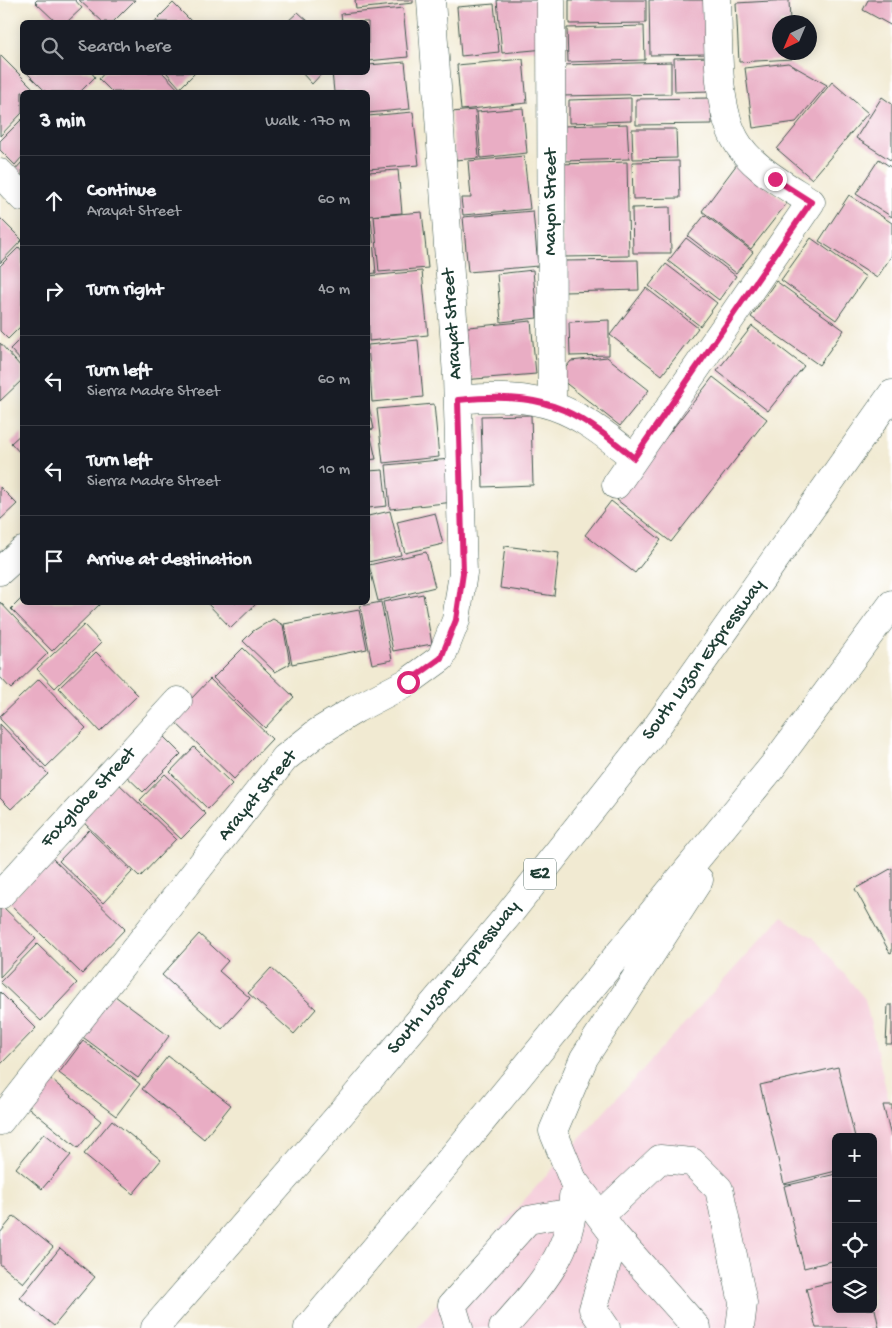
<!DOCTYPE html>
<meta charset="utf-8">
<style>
:root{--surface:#171b24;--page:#20242c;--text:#f1f3f6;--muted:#9ea1a6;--line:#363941}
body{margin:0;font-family:"Gochi Hand",sans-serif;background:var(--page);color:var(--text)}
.controls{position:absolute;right:15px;bottom:15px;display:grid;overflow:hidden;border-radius:8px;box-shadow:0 2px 12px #0003}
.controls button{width:45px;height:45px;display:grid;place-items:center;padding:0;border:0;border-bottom:1px solid var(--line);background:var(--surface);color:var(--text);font:25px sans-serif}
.compass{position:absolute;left:772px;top:15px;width:45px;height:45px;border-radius:50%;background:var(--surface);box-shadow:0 2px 12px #0003;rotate:224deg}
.stop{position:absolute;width:15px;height:15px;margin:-11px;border:4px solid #db2777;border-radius:50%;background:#fff}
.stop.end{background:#db2777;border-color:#fff;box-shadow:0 1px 5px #0008}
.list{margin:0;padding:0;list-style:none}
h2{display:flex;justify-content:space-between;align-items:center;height:65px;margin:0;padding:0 20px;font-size:21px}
h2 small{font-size:16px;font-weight:400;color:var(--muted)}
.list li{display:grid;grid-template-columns:32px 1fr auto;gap:15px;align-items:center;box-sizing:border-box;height:90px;padding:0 20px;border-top:1px solid var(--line)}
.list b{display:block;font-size:19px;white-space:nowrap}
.list p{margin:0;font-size:16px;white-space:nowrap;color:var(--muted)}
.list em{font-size:16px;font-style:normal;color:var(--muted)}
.icon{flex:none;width:28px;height:28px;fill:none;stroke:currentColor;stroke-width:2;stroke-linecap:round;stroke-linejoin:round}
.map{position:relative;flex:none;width:892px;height:1328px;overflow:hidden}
.search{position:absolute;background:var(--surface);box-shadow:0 2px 12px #0003;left:20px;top:20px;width:350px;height:55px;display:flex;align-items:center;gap:12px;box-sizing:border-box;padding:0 18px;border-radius:8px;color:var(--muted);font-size:19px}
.panel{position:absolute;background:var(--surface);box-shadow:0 2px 12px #0003;left:20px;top:90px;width:350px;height:515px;border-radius:8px}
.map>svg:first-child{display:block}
</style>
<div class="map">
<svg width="892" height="1328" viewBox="0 0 892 1328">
<rect width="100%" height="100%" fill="#fff"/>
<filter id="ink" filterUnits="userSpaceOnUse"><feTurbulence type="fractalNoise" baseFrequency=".02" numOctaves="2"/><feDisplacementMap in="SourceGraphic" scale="10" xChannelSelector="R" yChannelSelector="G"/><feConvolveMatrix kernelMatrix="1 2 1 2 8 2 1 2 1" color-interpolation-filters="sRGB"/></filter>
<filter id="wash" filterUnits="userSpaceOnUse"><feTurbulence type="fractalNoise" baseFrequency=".0096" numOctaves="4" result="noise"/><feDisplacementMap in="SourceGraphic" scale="20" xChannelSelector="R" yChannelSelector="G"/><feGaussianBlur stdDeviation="1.12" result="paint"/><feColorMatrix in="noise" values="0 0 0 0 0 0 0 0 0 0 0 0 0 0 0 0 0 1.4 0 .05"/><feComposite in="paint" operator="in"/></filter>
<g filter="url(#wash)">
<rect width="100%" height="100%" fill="#f1ead2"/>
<path fill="#f5cfdb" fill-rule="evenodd" d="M781,917L813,937L865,999L892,1115V1328H417L517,1208ZM836,1137H873V1309H836Z"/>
<g id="blocks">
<path fill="#e9adc4" d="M37,0H75L82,8L67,22H56L35,2Z
M79,0H135L113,22H103Z
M355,0H413V3L356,9Z
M497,0H540L545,49L502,53Z
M569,0H646V23L569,24Z
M649,0H707L708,54L650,55Z
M789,0L790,22H780V52H791L792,59L739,62L736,3Z
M868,0H892V26L863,10Z
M173,3L192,22H154Z
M494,4L499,52L461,56L457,7Z
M403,8L408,57L368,61V22H342L341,14Z
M298,12L309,22H287Z
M644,26L645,60L568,62L567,28Z
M0,55L37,92H22V113L0,136Z
M709,57L710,91L675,92L674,58Z
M523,59L527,103L461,110L457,65Z
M405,62L410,109L368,113V92H334L332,72H368V65Z
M671,62V94L560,96V65Z
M788,63L827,85L796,122L753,128L745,68Z
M26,72H91L95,77L80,92H46Z
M105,72H162L181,92H112L99,79Z
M166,72H196L180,88Z
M301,72H323L312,84Z
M832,82L868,113L812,179L777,149Z
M882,97L892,104V161L856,138Z
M631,98V121L569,123V100Z
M711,98L712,124L636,125V99Z
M523,108L527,153L481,158L477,112Z
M475,110L479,158L455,160L451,112Z
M413,112L419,165L368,169V116Z
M22,119V157L15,165L0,150V141Z
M627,124L629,159L564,161L563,126Z
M632,129H676L677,158L633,159Z
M524,156L530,209L463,215L461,198H471L468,161Z
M879,159L892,168V217L856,194Z
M679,161L680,198L633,199L632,162Z
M22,162V182L13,172Z
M627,162L629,256L563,257L560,164Z
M737,164L787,203L751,249L702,211Z
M398,170L402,213L368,216V172Z
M849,195L892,223V255L877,278L819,241Z
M670,207L671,253H633L632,208Z
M533,211L538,266L468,272L463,217Z
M422,212L428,268L379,272L374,216Z
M705,215L753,252L736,273L688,236Z
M0,218L22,240L0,263Z
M368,219H371L376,273L368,274Z
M686,238L736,276L719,300L668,261Z
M811,238L866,277L836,320L781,280Z
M19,247L22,251V325L8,339L0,331V266Z
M638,260L639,290L564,292L563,261Z
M666,264L717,303L700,326L649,286Z
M533,270L537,318L501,322L497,274Z
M422,271L428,335L369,341L368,276Z
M776,281L844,330L819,365L751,317Z
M646,288L698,328L662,375L610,335Z
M609,320V355L570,356L569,322Z
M531,321L536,374L463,380L458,328Z
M752,326L804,366L768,411L717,371Z
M22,337V362L10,349Z
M418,340L423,397L372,402L368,345Z
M0,343L22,368V380L0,401Z
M607,357L649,390L620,426L558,377L571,361Z
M713,377L767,419L671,542L617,500Z
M368,402L374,429L368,430Z
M434,404L439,457L383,463L377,409Z
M531,415L533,485L483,487L481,416Z
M22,433V455L11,443Z
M368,433H370L376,459L368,460Z
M450,459L454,502L390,509L386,465Z
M383,470L387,506L368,508V471Z
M0,487L17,504L0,520Z
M611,501L661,540L635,573L585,535Z
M390,511L401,555L368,562V516Z
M435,513L443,544L405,553L397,522Z
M505,546L559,553L554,596L500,588Z
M426,552L435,587L378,601L369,565Z
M423,594L432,644L393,651L383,602Z
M22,598V602H102L52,651L11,609Z
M0,602L48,653L11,689L0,677Z
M206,602H258L231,628Z
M381,602L392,660L372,664L360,606Z
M359,610L367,649L292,664L284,624Z
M273,619L283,625L290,664L275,672L243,641L253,631Z
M84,625L101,643L55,688L37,669Z
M243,648L294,697L265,728L213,678Z
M96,652L138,695L100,732L59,688Z
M39,679L86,728L46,767L0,719V716Z
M210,679L272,739L234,779L172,719Z
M0,724L48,774L11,809L0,798Z
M158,731L181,754L143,792L121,771Z
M194,747L232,784L208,809L170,772Z
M165,774L206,814L181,839L140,800Z
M117,782L176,839L140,877L81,820Z
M89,830L132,872L103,903L59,861Z
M52,858L125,929L82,974L9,903Z
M892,868V952L890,953L855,889Z
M0,904L36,939L0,977Z
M199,934L228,961L219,971L250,998L222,1029L162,975Z
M37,944L77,983L41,1021L0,982Z
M271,968L316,1009L294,1034L248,993Z
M0,992L36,1028L1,1064L0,1063Z
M111,993L169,1036L138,1078L80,1035Z
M888,1005H892V1044H886Z
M83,1041L140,1084L116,1116L59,1073Z
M168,1056L231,1105L204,1139L142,1089Z
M838,1067L855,1137H836V1171L784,1184L760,1085Z
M47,1076L101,1121L78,1148L24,1104Z
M883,1105H892V1136H891Z
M112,1120L161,1160L133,1194L84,1154Z
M44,1133L71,1155L42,1189L16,1168Z
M836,1174V1260L804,1268L784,1186Z
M14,1216L53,1247L23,1283L0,1264V1233Z
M60,1248L95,1277L54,1326L20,1298Z
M836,1281V1309H875L879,1328H816L806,1288Z"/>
</g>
</g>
<g filter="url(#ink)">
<use href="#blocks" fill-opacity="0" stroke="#3e574c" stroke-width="1"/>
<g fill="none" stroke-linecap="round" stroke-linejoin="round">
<g stroke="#3e574c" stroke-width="29">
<path id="minor" d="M551,0L552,405
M0,173L22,197
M458,400C541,392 571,405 634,458
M616,485L811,202C785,185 750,167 735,139C715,102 719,41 717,0
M0,571L22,551
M0,895L178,701
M0,1121L285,758L318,732L356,709L408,682L441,658L456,620L463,573L457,376L431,0
M573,1180L615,1236L697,1328
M601,1215L660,1159L692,1162L719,1189L743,1303L740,1328
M459,1328L452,1305L528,1220L573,1212
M503,1328C538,1289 573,1252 573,1197
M606,1328L593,1309L615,1236"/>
</g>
<g stroke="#3e574c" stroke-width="29">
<path id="highway" d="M573,1180L553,1131L584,1058L699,880
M155,1328L344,1110L509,914L653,732L892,394
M308,1328L449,1161L772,767L892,604"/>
</g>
<use href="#minor" stroke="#fff" stroke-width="28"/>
<use href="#highway" stroke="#fff" stroke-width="28"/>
</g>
</g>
<g fill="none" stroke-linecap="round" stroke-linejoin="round" filter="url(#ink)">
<path stroke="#db2777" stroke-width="6" d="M408,682L441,658L456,620L463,573L458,400C541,392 571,405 634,458L811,202L775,179"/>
</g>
<g text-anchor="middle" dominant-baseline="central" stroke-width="4.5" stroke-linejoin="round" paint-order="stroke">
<rect fill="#fff" stroke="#627771" stroke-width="1" x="524" y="858.5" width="32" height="31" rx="4"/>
<g font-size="18" font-weight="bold" fill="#1f3d34">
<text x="540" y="874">E2</text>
</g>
<g font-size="19" fill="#1f3d34" stroke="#fff">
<text transform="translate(551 202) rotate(-90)">Mayon Street</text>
<text transform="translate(453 324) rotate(-94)">Arayat Street</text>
<text transform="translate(704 660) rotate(-54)">South Luzon Expressway</text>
<text transform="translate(258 796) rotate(-50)">Arayat Street</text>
<text transform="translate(89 798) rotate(-47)">Foxglobe Street</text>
<text transform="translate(454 978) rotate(-50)">South Luzon Expressway</text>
</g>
</g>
</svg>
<div class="controls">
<button>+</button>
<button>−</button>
<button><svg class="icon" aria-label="locate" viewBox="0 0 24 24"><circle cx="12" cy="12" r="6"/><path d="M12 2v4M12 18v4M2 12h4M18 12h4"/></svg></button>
<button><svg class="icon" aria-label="layers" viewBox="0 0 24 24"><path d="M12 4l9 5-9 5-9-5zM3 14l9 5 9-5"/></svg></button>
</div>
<svg class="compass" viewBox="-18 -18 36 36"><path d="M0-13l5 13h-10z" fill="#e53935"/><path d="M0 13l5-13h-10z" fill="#9ea1a6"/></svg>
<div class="stop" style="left:408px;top:682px"></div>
<div class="stop end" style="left:775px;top:179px"></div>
<div class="search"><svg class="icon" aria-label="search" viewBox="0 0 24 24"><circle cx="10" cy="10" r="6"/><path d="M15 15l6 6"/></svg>Search here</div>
<section class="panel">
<h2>3 min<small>Walk · 170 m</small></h2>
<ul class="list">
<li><svg class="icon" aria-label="ahead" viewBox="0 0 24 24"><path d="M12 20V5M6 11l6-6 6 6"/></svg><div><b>Continue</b><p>Arayat Street</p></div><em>60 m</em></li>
<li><svg class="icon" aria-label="right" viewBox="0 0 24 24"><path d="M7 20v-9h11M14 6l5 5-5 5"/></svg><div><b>Turn right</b></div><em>40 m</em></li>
<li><svg class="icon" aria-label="left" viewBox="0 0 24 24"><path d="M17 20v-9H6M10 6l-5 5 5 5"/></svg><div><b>Turn left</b><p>Sierra Madre Street</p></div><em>60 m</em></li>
<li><svg class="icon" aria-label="left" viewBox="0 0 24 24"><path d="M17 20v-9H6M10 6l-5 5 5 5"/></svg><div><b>Turn left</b><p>Sierra Madre Street</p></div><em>10 m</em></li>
<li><svg class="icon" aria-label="arrive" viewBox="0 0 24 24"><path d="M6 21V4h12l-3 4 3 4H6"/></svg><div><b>Arrive at destination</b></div></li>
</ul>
</section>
</div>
